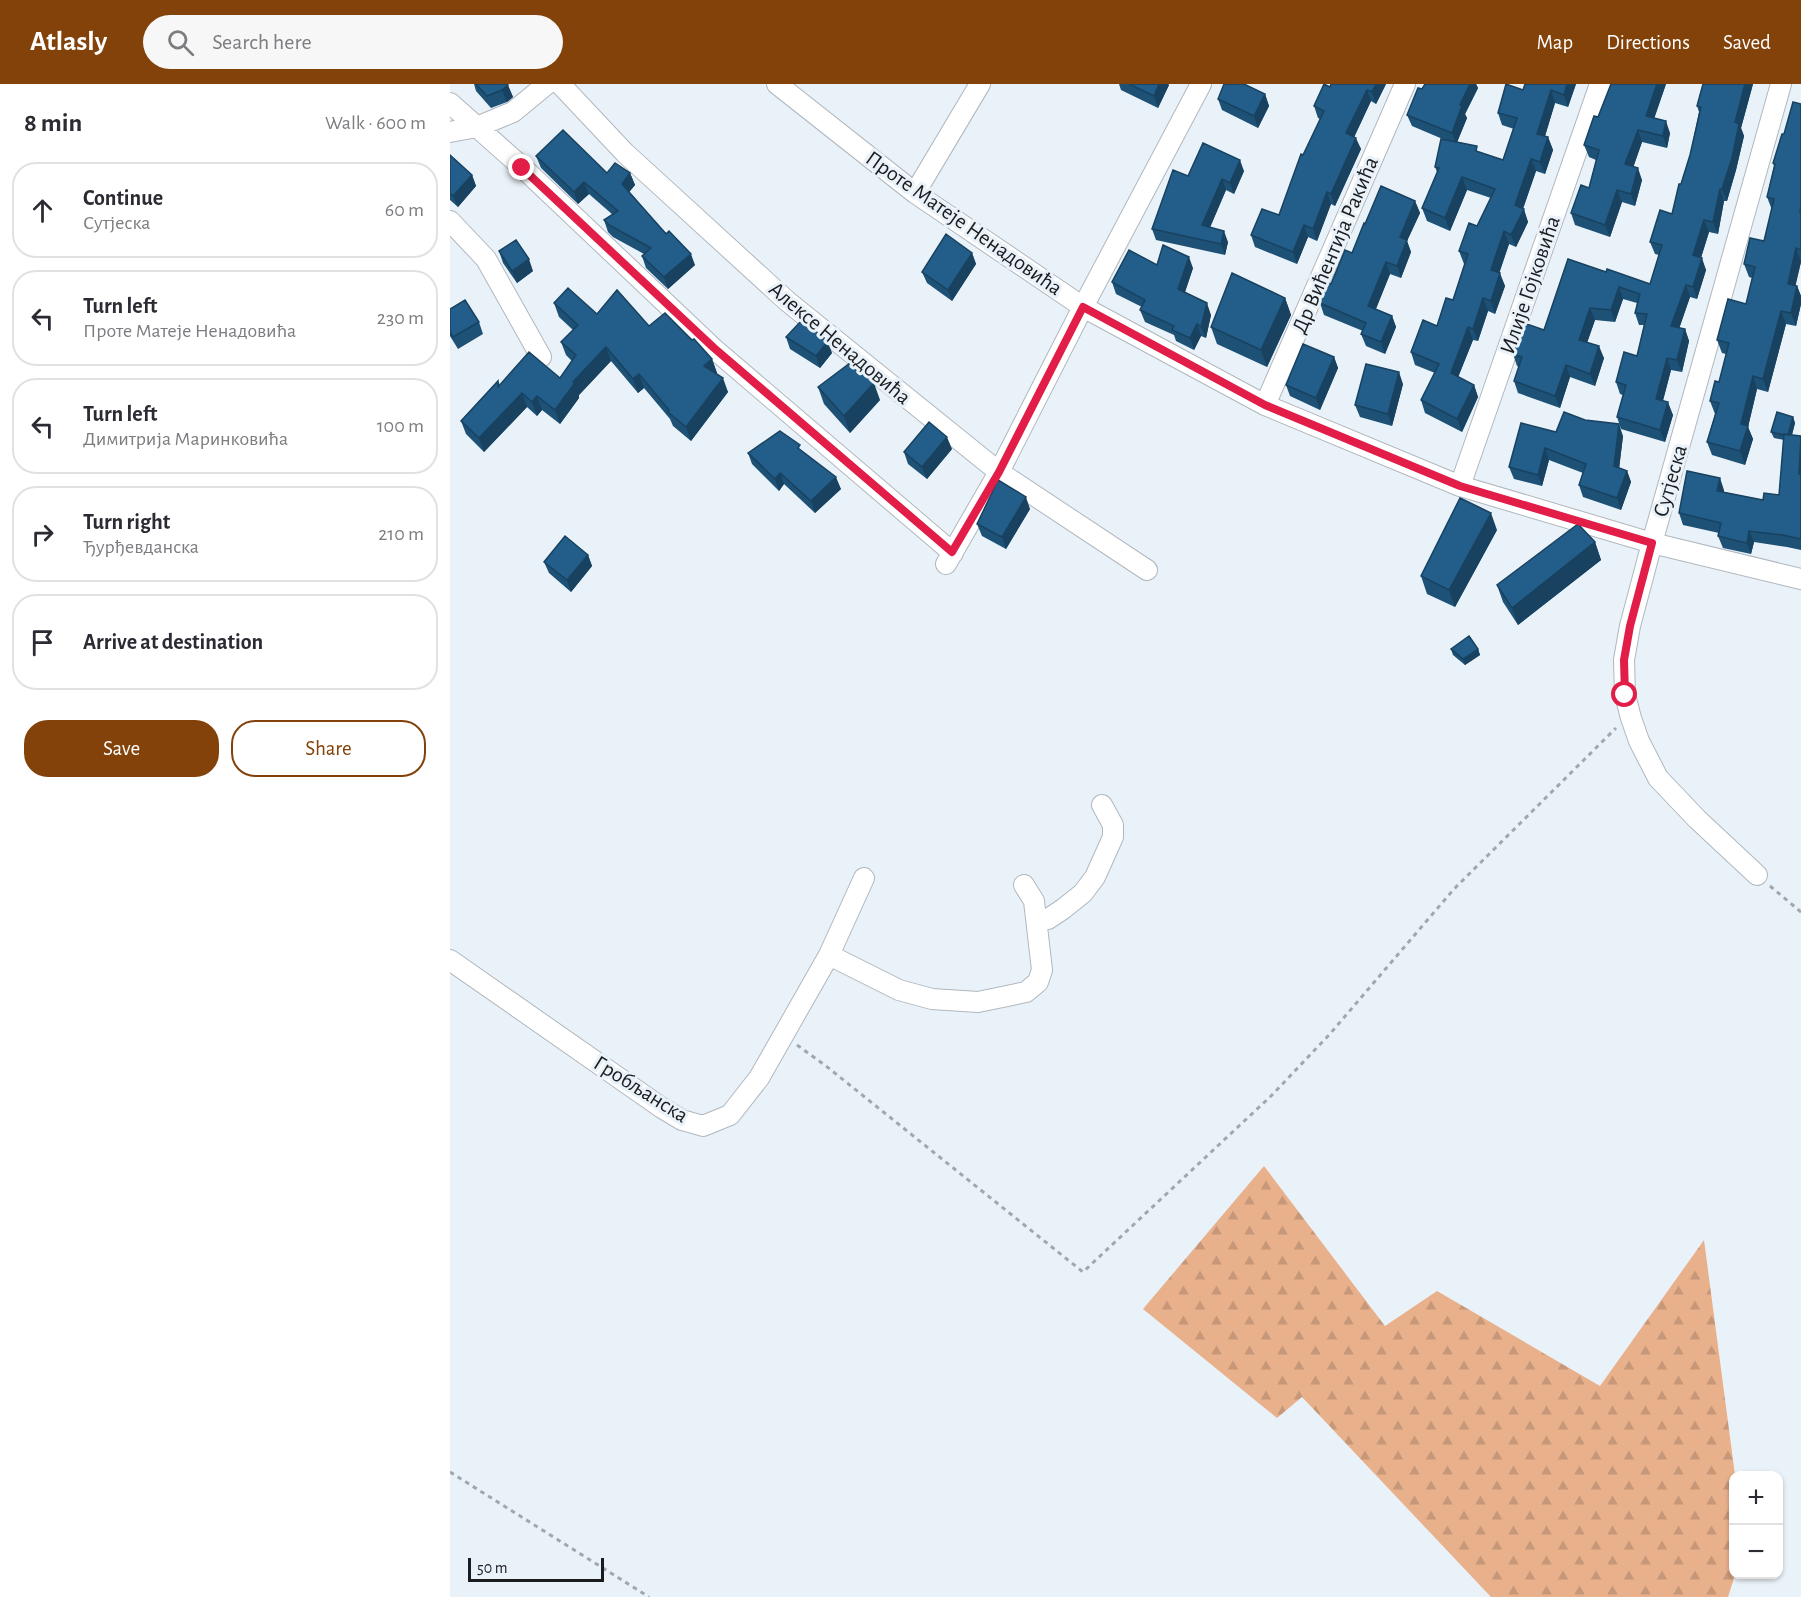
<!DOCTYPE html>
<meta charset="utf-8">
<style>
:root{--surface:#fff;--page:#f7f7f7;--text:#2b2b33;--muted:#7c7c81;--line:#e1e1e2;--accent:#824209}
body{margin:0;font-family:"Alegreya Sans",sans-serif;background:var(--page);color:var(--text)}
.controls{position:absolute;right:18px;bottom:18px;display:grid;overflow:hidden;border-radius:12px;box-shadow:0 2px 4px #0004}
.controls button{width:54px;height:54px;display:grid;place-items:center;padding:0;border:0;border-bottom:2px solid var(--line);background:var(--surface);color:var(--text);font:30px sans-serif}
.scale{position:absolute;left:18px;bottom:15px;width:136px;box-sizing:border-box;padding-left:6px;border:3px solid #1a1c1f;border-top:0;font-size:16px;line-height:21px;white-space:nowrap;color:#1a1c1f;-webkit-text-stroke:4px #eaf2f9;paint-order:stroke}
.stop{position:absolute;width:18px;height:18px;margin:-14px;border:4px solid #e11d48;border-radius:50%;background:#fff}
.stop.end{background:#e11d48;border-color:#fff;box-shadow:0 2px 6px #0008}
.list{margin:0;padding:0;list-style:none}
h2{display:flex;justify-content:space-between;align-items:center;height:78px;margin:0;padding:0 24px;font-size:26px}
h2 small{font-size:20px;font-weight:400;color:var(--muted)}
.list li{display:grid;grid-template-columns:39px 1fr auto;gap:18px;align-items:center;box-sizing:border-box;height:96px;margin:0 12px 12px;padding:0 12px;border:2px solid var(--line);border-radius:24px}
.list b{display:block;font-size:22px;white-space:nowrap}
.list p{margin:0;font-size:20px;white-space:nowrap;color:var(--muted)}
.list em{font-size:20px;font-style:normal;color:var(--muted)}
.actions{display:flex;gap:12px;padding:18px 24px}
.actions a{flex:1;padding:14px 0;border:2px solid var(--accent);border-radius:24px;text-align:center;font-size:21px;color:var(--accent)}
.actions .main{background:var(--accent);color:#fff}
.icon{flex:none;width:33px;height:33px;fill:none;stroke:currentColor;stroke-width:2;stroke-linecap:round;stroke-linejoin:round}
.map{position:relative;flex:none;width:1351px;height:1513px;overflow:hidden}
header{display:flex;align-items:center;gap:36px;box-sizing:border-box;height:84px;padding:0 30px;background:var(--accent);color:#fff}
header strong{font-size:28px}
nav{display:flex;gap:33px;margin-inline-start:auto;font-size:21px}
.search{width:420px;height:54px;background:var(--page);display:flex;align-items:center;gap:15px;box-sizing:border-box;padding:0 21px;border-radius:33px;color:var(--muted);font-size:22px}
main{display:flex}
aside{flex:1;background:var(--surface)}
.map>svg:first-child{display:block}
</style>
<header>
<strong>Atlasly</strong>
<div class="search"><svg class="icon" aria-label="search" viewBox="0 0 24 24"><circle cx="10" cy="10" r="6"/><path d="M15 15l6 6"/></svg>Search here</div>
<nav><a>Map</a><a>Directions</a><a>Saved</a></nav>
</header>
<main>
<aside>
<h2>8 min<small>Walk · 600 m</small></h2>
<ul class="list">
<li><svg class="icon" aria-label="ahead" viewBox="0 0 24 24"><path d="M12 20V5M6 11l6-6 6 6"/></svg><div><b>Continue</b><p>Сутјеска</p></div><em>60 m</em></li>
<li><svg class="icon" aria-label="left" viewBox="0 0 24 24"><path d="M17 20v-9H6M10 6l-5 5 5 5"/></svg><div><b>Turn left</b><p>Проте Матеје Ненадовића</p></div><em>230 m</em></li>
<li><svg class="icon" aria-label="left" viewBox="0 0 24 24"><path d="M17 20v-9H6M10 6l-5 5 5 5"/></svg><div><b>Turn left</b><p>Димитрија Маринковића</p></div><em>100 m</em></li>
<li><svg class="icon" aria-label="right" viewBox="0 0 24 24"><path d="M7 20v-9h11M14 6l5 5-5 5"/></svg><div><b>Turn right</b><p>Ђурђевданска</p></div><em>210 m</em></li>
<li><svg class="icon" aria-label="arrive" viewBox="0 0 24 24"><path d="M6 21V4h12l-3 4 3 4H6"/></svg><div><b>Arrive at destination</b></div></li>
</ul>
<div class="actions"><a class="main">Save</a><a>Share</a></div>
</aside>
<div class="map">
<svg width="1351" height="1513" viewBox="0 0 1351 1513">
<defs>
<pattern id="forest-firs" width="22" height="20" patternUnits="userSpaceOnUse" patternTransform="scale(1.5)"><rect width="22" height="20" fill="#e8b08b"/><path d="M5 1l3.5 6h-7zM16 11l3.5 6h-7z" fill="#c69778"/></pattern>
</defs>
<rect width="100%" height="100%" fill="#eaf2f9"/>
<path fill="url(#forest-firs)" d="M814,1082L935,1242L987,1207L1150,1302L1254,1156L1285,1391L1284,1490L1285,1491L1278,1513H1041L852,1313L827,1334L693,1225Z"/>
<g fill="none" stroke-linecap="round" stroke-linejoin="round">
<g stroke="#b0b7be" stroke-width="22">
<path id="minor" d="M110,0L175,69L337,217L549,388L697,486
M327,0L465,109L633,223L815,321L1010,402L1202,459L1351,495
M0,19L72,83L263,264L503,469
M0,48L27,43L63,28L97,0
M465,109L530,0
M0,137L36,175L91,273
M815,321L955,0
M1010,402L1150,0
M496,480L549,388L633,223L751,0
M1307,791L1247,735L1208,694L1189,657L1181,634L1175,611L1174,576L1180,542L1202,459L1331,0
M587,837L598,835L613,825L633,809L645,793L663,753V741L652,721
M379,871L449,906L482,915L528,918L576,908L588,898L592,886L584,817L574,801
M0,876L212,1024L232,1036L253,1042L280,1031L309,994L379,871L414,794"/>
</g>
<path stroke="#a1a7ad" stroke-width="3" stroke-dasharray="4.5 4.5" stroke-linecap="butt" d="M1320,802L1351,828
M347,961L376,982L633,1188L821,1012L879,951L1004,805L1166,644
M0,1388L199,1513"/>
<use href="#minor" stroke="#fff" stroke-width="20"/>
</g>
<path fill="#1d5176" d="M24,0H57L63,13L57,18L41,24L26,7Z
M669,0H718L719,1L708,24L671,6Z
M936,0L926,20L921,17L904,53L911,65L885,122L881,120L867,157L858,153L847,180L805,163L801,151L829,131L853,71L870,35L868,34L864,22L880,3Z
M975,0H1026L1028,4L1015,30L1017,34L1007,58L1029,68L1053,76L1064,45L1052,41L1048,29L1073,6L1126,0L1118,23L1105,19L1095,52L1098,53L1103,66L1095,90L1086,87L1073,125L1078,138L1066,163L1059,160L1049,189L1055,202L1045,230L1038,227L1028,257L1023,256L1008,293L1024,301L1028,313L1012,348L975,329L971,316L985,289L965,281L961,268L987,242L1003,216L1015,180H1014L1009,167L1027,142L1041,114L1017,106L1000,147L977,137L972,124L987,88L985,83L995,56L962,42L957,31Z
M1216,0L1204,34L1220,49L1217,64L1192,58L1183,83L1192,96L1185,122L1172,118L1160,153L1125,141L1121,129L1139,104L1146,76L1139,73L1134,61L1148,33Z
M1253,0H1303L1291,44L1294,52L1286,86L1277,117H1274L1268,150L1259,148L1251,174L1256,186L1247,215L1240,213L1229,244L1235,245L1239,257L1232,288L1221,286L1213,317L1223,331L1215,358L1171,345L1167,333L1173,311L1170,310L1166,298L1187,272L1194,241H1189L1185,229L1187,219L1173,215L1165,238L1145,236L1137,258L1154,274L1145,302L1120,293L1110,324L1068,309L1064,297L1069,283L1067,282L1063,270L1094,246L1156,188L1200,200L1209,171L1205,170L1200,158L1222,130L1240,71L1249,28L1247,22Z
M815,10L819,22L808,44L772,26L768,15Z
M1351,20V178L1345,201L1347,202L1351,212V220L1346,242L1336,240L1318,308L1307,305L1298,343L1303,355L1295,381L1262,371L1257,358L1265,330L1260,317L1269,298L1276,270L1272,269L1267,256L1296,220L1302,194L1299,193L1294,180L1314,157L1322,126L1317,113L1324,82L1323,79L1334,50Z
M0,71L22,91L26,102L8,123L0,116Z
M86,72L157,89H180L185,101L179,108L245,181L218,205L196,184L192,172L194,170L163,153L158,148L154,136L163,131L139,110L128,120L91,84Z
M794,87L784,110L776,106L760,143L778,158L775,171L706,156L702,145L738,92Z
M965,117L970,129L957,157L961,168L951,194L940,190L926,225L942,232L946,243L935,270L916,262L911,250L913,247L874,231L870,219L902,169L915,140Z
M49,167L83,187L67,199L53,179Z
M522,169L526,180L502,217L477,199L472,188Z
M707,181L743,184L735,208L761,231L756,254L751,252L744,266L726,257L724,251L695,238L690,226L692,223L666,210L662,198Z
M835,214L841,231L817,283L767,260L761,243Z
M104,219L199,242L262,275L267,289L266,290L278,308L241,357L223,342L220,335L194,304L188,309L161,277L129,311V314L110,340L92,326L87,332L77,323L34,368L16,350L11,337L48,297L50,301L110,294L122,277L116,271L111,258L123,246L109,233Z
M0,225L29,238L33,250L8,265L0,252Z
M336,253L382,269L370,284L340,265Z
M884,273L888,284L870,326L840,312L836,301Z
M953,300L942,342L910,333L905,321Z
M368,303L430,316L400,349L374,320Z
M1343,333L1345,339L1342,351L1351,352V466L1337,463L1304,458L1301,470L1273,464L1268,452L1269,449L1233,441L1229,429L1274,406V408L1313,416L1329,411L1334,356L1324,354L1321,348Z
M1106,348L1173,352L1169,384L1177,387L1181,398L1171,426L1133,413L1129,401L1133,389L1099,376L1092,402L1064,395L1059,383Z
M502,365L477,395L458,380L454,368Z
M353,368L391,405L365,429L334,400L329,407L302,380L298,369Z
M580,425L556,465L532,452L527,440Z
M1047,446L1005,523L977,510L971,492Z
M1145,458L1151,476L1068,541L1053,518L1047,501Z
M138,471L142,482L121,508L99,489L94,478Z
M1001,565H1028L1030,571L1015,581L1003,571Z"/>
<path fill="#184260" d="M709,0H718L719,1L708,24L704,12Z
M926,0H936L926,20L922,8Z
M1020,0H1026L1028,4L1015,30L1017,34L1006,61L1002,49L1010,21Z
M1117,0H1126L1118,23L1114,11Z
M1207,0H1216L1201,44L1196,32Z
M1295,0H1303L1291,44L1294,52L1286,86L1277,117L1272,105L1285,38Z
M58,1L63,13L57,18L52,6Z
M917,6L921,17L901,60L896,49Z
M1101,6L1105,19L1092,62L1087,50Z
M815,10L819,22L808,44L804,32Z
M1216,37L1220,49L1217,64L1213,52Z
M1188,46L1192,58L1180,93L1175,80Z
M1098,53L1103,66L1095,90L1090,78Z
M906,54L911,65L885,122L881,110Z
M1081,75L1086,87L1071,130L1074,125L1078,138L1066,163L1061,151L1065,121Z
M790,76L794,87L784,110L780,99Z
M1188,84L1192,96L1185,122L1181,110Z
M180,89L185,101L176,112L172,100Z
M22,91L26,102L8,123L3,112Z
M1012,93L1017,106L1000,147L995,134Z
M772,95L776,106L756,153L752,141Z
M134,98L139,110L128,120L124,108Z
M1270,105L1274,117L1268,150L1263,138Z
M1167,106L1172,118L1160,153L1155,141Z
M877,108L881,120L867,157L863,145Z
M965,117L970,129L957,157L961,168L951,194L947,182L950,153Z
M1254,136L1259,148L1248,183L1243,171Z
M854,141L858,153L847,180L843,168Z
M774,147L778,158L775,171L771,160Z
M1054,147L1059,160L1046,199L1041,186Z
M1346,164L1351,178L1343,213L1338,200Z
M522,169L526,180L502,217L498,206Z
M241,170L245,181L218,205L214,193Z
M739,173L743,184L732,217L728,205Z
M1252,174L1256,186L1247,215L1243,203Z
M79,175L83,187L67,199L62,187Z
M936,178L940,190L922,234L918,222Z
M1050,189L1055,202L1045,230L1041,217Z
M1236,201L1240,213L1226,254L1221,242Z
M1347,202L1351,212V220L1346,242L1341,229Z
M1169,203L1173,215L1165,238L1161,226Z
M835,214L841,231L817,283L811,266Z
M1033,214L1038,227L1028,257L1023,245Z
M757,219L761,231L756,254L751,243Z
M1140,224L1145,236L1134,268L1129,256Z
M1331,227L1336,240L1318,308L1313,295Z
M942,232L946,243L935,270L931,258Z
M747,240L751,252L744,266L740,254Z
M1018,243L1023,256L1005,301L1001,289Z
M1235,245L1239,257L1232,288L1227,276Z
M378,257L382,269L370,284L366,272Z
M1149,262L1154,274L1145,302L1140,290Z
M156,263L161,277L129,311V314L110,340L105,326L123,298Z
M884,273L888,284L870,326L866,314Z
M1217,274L1221,286L1210,327L1206,315Z
M262,275L267,289L259,296L254,282Z
M1116,281L1120,293L1110,324L1105,312Z
M949,288L953,300L942,342L938,330Z
M189,290L194,304L188,309L183,295Z
M1303,292L1307,305L1298,343L1303,355L1295,381L1290,367L1291,340Z
M273,294L278,308L241,357L236,343Z
M424,299L430,316L400,349L394,332Z
M1024,301L1028,313L1012,348L1007,335Z
M72,309L77,323L34,368L29,354Z
M87,312L92,326L87,332L82,318Z
M1218,318L1223,331L1215,358L1210,346Z
M1343,333L1345,339L1340,358L1337,352Z
M1169,340L1173,352L1168,394L1164,382Z
M497,353L502,365L477,395L472,383Z
M1351,362V397L1349,390Z
M1095,364L1099,376L1092,402L1088,391Z
M1177,387L1181,398L1171,426L1167,414Z
M330,389L334,400L329,407L325,395Z
M386,393L391,405L365,429L361,417Z
M1270,394L1274,406L1272,419L1267,407Z
M576,413L580,425L556,465L552,453Z
M1041,429L1047,446L1005,523L999,506Z
M1299,447L1304,458L1301,470L1297,459Z
M1145,458L1151,476L1068,541L1062,524Z
M138,471L142,482L121,508L117,496Z
M1028,565L1030,571L1015,581L1013,575Z"/>
<path fill="#225e89" stroke="#184260" stroke-width="1.5" d="M26,0H57L58,1L52,6L37,12Z
M679,0H709L704,12Z
M774,0H794L815,10L804,32L768,15Z
M874,0L880,3L881,0H926L922,8L917,6L896,49L906,54L881,110L877,108L863,145L854,141L843,168L801,151L812,125L829,131L851,70L853,71L874,27L864,22Z
M975,0H1020L1010,21L1012,22L1002,49L957,31L968,4L972,5Z
M1056,0L1073,6L1075,0H1117L1114,11L1101,6L1087,50L1098,53L1090,78L1081,75L1065,121L1074,125L1061,151L1054,147L1041,186L1050,189L1041,217L1033,214L1023,245L1018,243L1001,289L1024,301L1007,335L971,316L989,280L961,268L973,236L987,242L996,214L1003,216L1018,170L1009,167L1019,139L1027,142L1045,105L1012,93L995,134L972,124L989,84L985,83L991,55L1027,62L1026,67L1053,76L1067,34L1048,29Z
M1161,0H1207L1196,32L1216,37L1213,52L1188,46L1175,80L1188,84L1181,110L1167,106L1155,141L1121,129L1131,101L1139,104L1149,66L1134,61L1144,32L1148,33Z
M1253,0H1295L1285,38L1289,40L1282,74L1272,105H1270L1263,138L1254,136L1243,171L1252,174L1243,203L1236,201L1221,242L1235,245L1227,276L1217,274L1206,315L1218,318L1210,346L1167,333L1176,301L1166,298L1174,268L1187,272L1197,230L1185,229L1190,210L1169,203L1161,226L1140,224L1129,256L1149,262L1140,290L1116,281L1105,312L1064,297L1072,273L1063,270L1074,239L1094,246L1118,175L1156,188L1157,185L1200,200L1212,161L1200,158L1210,126L1222,130L1229,100H1231L1240,71L1251,23L1247,22Z
M1343,18L1351,20V121L1350,128H1351V166L1346,164L1338,200L1347,202L1341,229L1331,227L1313,295L1303,292L1291,340L1298,342L1290,367L1257,358L1269,319L1260,317L1265,297L1269,298L1279,259L1267,256L1278,215L1296,220L1305,183L1294,180L1300,154L1314,157L1324,115L1317,113L1325,80L1323,79L1332,50H1334Z
M113,46L157,89L165,79L180,89L172,100L216,150L219,147L241,170L214,193L192,172L201,164L159,141L154,136L168,127L134,98L124,108L86,72Z
M753,59L790,76L780,99L772,95L752,141L774,147L771,160L702,145L723,86L738,92Z
M0,71L22,91L3,112L0,109Z
M931,102L965,117L950,153L957,156L947,182L936,178L918,222L942,232L931,258L911,250L916,239L870,219L878,199L881,200L895,166L902,169L914,139L915,140Z
M496,150L522,169L498,206L472,188Z
M66,156L79,175L62,187L49,167Z
M713,161L739,173L728,205L757,219L751,243L747,240L740,254L722,246L724,242L690,226L695,216L662,198L679,166L707,181Z
M782,189L835,214L811,266L761,243Z
M118,204L147,230L167,206L199,242L215,229L242,256L244,255L262,275L254,282L273,294L236,343L218,328L219,326L189,290L183,295L156,263L123,298L124,300L105,326L87,312L82,318L72,309L29,354L11,337L48,297V303L79,268L110,294L126,271L111,258L128,241L104,219Z
M15,216L29,238L3,253L0,248V225Z
M352,236L378,257L366,272L336,253Z
M853,260L884,273L866,314L836,301Z
M404,276L424,299L394,332L368,303Z
M916,280L949,288L938,330L905,321Z
M1114,328L1135,336L1169,340L1164,382L1177,387L1167,414L1129,401L1136,380L1095,364L1088,391L1059,383L1071,339L1106,348Z
M1327,328L1343,333L1338,351L1334,350V351L1321,348Z
M479,338L497,353L472,383L454,368Z
M330,347L350,361L348,364L386,393L361,417L330,389L325,395L298,369Z
M1334,350L1351,352L1349,390H1351V455L1333,451L1299,447L1297,459L1292,458L1268,452L1271,439L1229,429L1237,387L1270,394L1267,407L1313,416L1314,409L1329,411Z
M548,396L576,413L552,453L527,440Z
M1010,414L1041,429L999,506L971,492Z
M1128,440L1145,458L1062,524L1047,501Z
M115,452L138,471L117,496L94,478Z
M1019,552L1028,565L1013,575L1001,565Z"/>
<g fill="none" stroke-linecap="round" stroke-linejoin="round">
<path stroke="#e11d48" stroke-width="8" d="M72,84L264,264L502,468L549,388L633,223L815,321L1010,402L1202,459L1180,542L1174,576L1175,611"/>
</g>
<g text-anchor="middle" dominant-baseline="central" stroke-width="6" stroke-linejoin="round" paint-order="stroke">
<g font-size="22" fill="#1a1c1f" stroke="#eaf2f9">
<text transform="translate(514 139) rotate(35)">Проте Матеје Ненадовића</text>
<text transform="translate(885 161) rotate(-67)">Др Вићентија Ракића</text>
<text transform="translate(1080 201) rotate(-71)">Илије Гојковића</text>
<text transform="translate(390 259) rotate(40)">Алексе Ненадовића</text>
<text transform="translate(1220 397) rotate(-74)">Сутјеска</text>
<text transform="translate(191 1005) rotate(32)">Гробљанска</text>
</g>
</g>
</svg>
<div class="controls">
<button>+</button>
<button>−</button>
</div>
<div class="scale">50 m</div>
<div class="stop" style="left:1175px;top:611px"></div>
<div class="stop end" style="left:72px;top:84px"></div>
</div>
</main>
